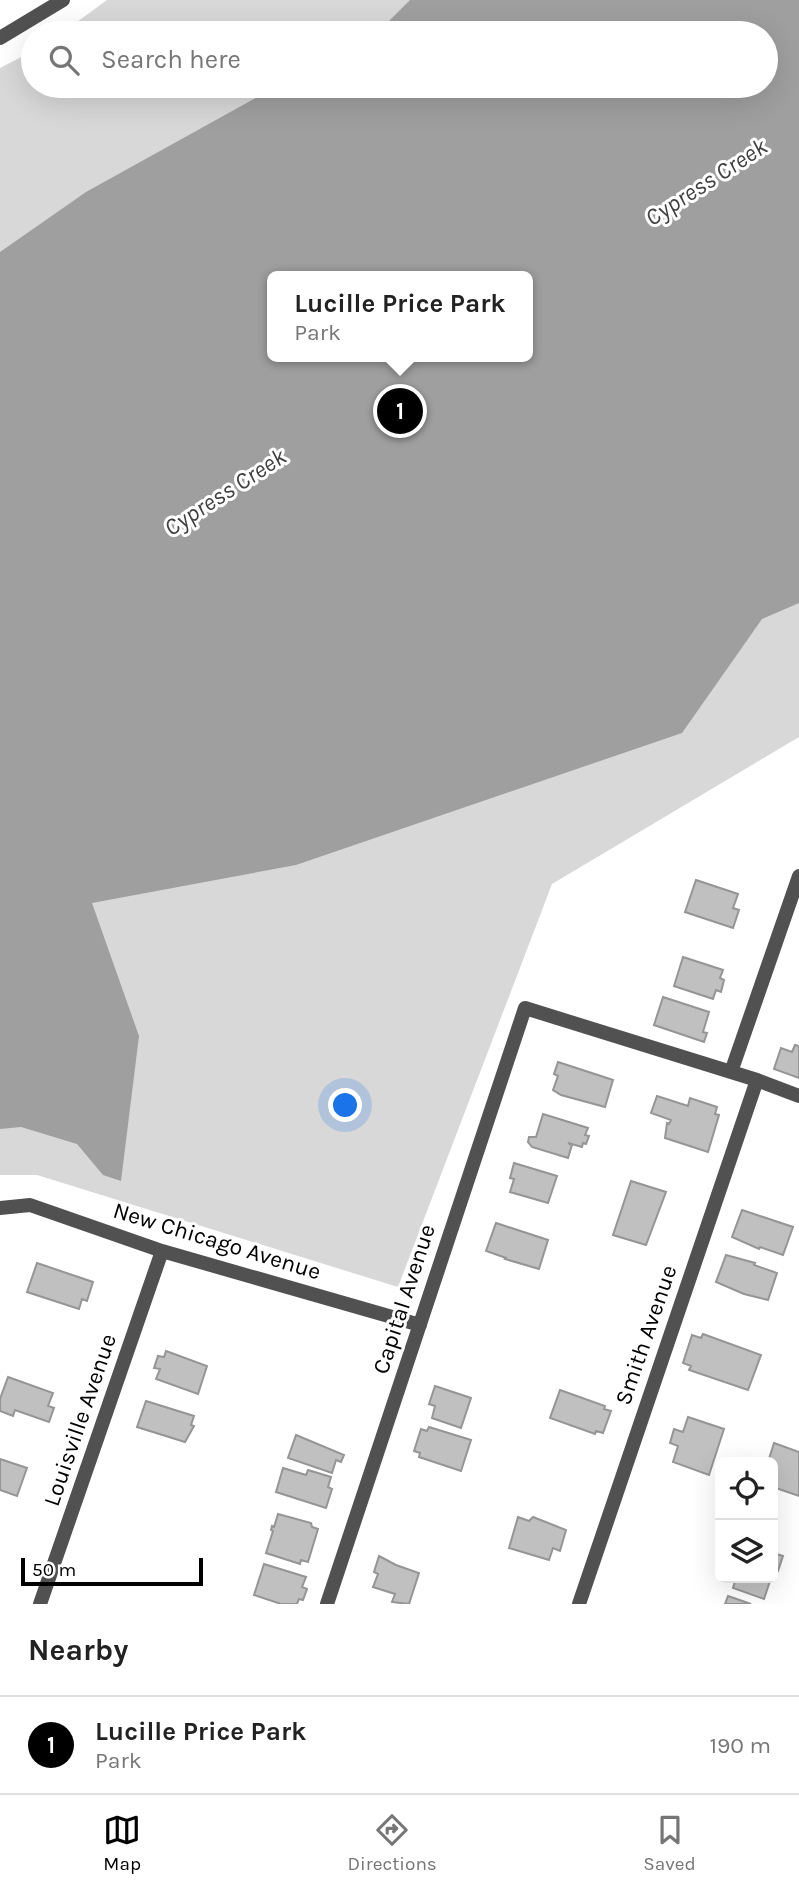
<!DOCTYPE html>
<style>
:root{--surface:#fff;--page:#f6f6f6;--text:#222;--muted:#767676;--line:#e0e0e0;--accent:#000}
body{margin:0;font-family:Karla,sans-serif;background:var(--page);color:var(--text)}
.controls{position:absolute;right:21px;bottom:21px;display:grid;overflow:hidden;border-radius:10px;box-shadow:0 7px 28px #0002}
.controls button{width:63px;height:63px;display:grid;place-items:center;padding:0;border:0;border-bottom:2px solid var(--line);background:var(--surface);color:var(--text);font:35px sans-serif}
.scale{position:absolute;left:21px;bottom:18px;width:182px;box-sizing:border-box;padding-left:7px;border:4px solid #000;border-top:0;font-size:19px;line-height:24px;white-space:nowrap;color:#000;-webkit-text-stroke:5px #fff;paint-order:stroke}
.you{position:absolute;left:346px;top:1106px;width:24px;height:24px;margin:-18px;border:5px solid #fff;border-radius:50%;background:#1a73e8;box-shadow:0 0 0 10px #1a73e833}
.badge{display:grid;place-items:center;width:46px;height:46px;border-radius:50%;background:var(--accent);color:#fff;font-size:23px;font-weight:700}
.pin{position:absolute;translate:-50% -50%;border:4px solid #fff;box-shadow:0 2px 7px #0006}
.popup{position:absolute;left:267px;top:271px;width:266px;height:91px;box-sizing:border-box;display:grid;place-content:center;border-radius:10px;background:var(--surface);filter:drop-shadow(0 2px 5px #0005);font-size:23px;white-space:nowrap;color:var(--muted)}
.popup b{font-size:26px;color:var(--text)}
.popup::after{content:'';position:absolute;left:50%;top:100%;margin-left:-14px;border:14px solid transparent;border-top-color:var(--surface)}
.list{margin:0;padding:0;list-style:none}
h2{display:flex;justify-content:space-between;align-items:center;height:91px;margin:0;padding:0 28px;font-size:30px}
h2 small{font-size:23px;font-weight:400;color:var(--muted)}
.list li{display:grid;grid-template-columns:46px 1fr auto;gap:21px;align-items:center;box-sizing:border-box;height:98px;padding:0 28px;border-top:2px solid var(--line)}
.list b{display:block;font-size:26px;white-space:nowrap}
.list p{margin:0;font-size:23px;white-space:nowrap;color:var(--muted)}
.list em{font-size:23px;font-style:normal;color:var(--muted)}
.icon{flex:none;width:38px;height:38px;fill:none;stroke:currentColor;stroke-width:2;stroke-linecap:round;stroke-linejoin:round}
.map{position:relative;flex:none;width:799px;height:1604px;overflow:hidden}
.search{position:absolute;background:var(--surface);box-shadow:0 7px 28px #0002;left:21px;right:21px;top:21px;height:77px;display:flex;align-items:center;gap:18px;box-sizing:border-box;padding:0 24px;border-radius:38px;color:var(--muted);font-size:26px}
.sheet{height:189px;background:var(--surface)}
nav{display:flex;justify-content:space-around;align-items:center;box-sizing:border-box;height:98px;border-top:2px solid var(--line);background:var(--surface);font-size:19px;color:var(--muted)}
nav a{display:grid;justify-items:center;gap:4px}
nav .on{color:var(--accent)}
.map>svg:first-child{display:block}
</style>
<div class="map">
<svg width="799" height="1604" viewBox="0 0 799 1604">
<rect width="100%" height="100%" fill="#fff"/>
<path fill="#d8d8d8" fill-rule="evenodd" d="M107,0H799V737L552,884L398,1287L37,1175H0V68L33,51V86H766V33H62ZM272,276H528V357H272Z"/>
<path fill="#9f9f9f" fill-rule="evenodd" d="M410,0H799V603L762,619L682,733L296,865L92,903L139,1036L121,1181L103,1175L77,1144L21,1127L0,1129V252L86,192L277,86H766V33H372L382,28ZM272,276H528V357H272Z"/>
<path fill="#c0c0c0" stroke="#959595" stroke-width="2" d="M696,880L738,894L733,908L739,910L733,928L685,912Z
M683,957L723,970L720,978L724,980L721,992L716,990L713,999L674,986Z
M663,997L709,1012L703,1032L707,1033L704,1042L654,1025Z
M795,1045L799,1046V1078L774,1069L781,1048L792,1052Z
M558,1062L613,1080L605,1107L561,1095L553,1090L558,1076L554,1074Z
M657,1096L688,1106L690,1098L717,1107L715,1114L719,1115L708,1152L665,1138L667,1123L669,1124L671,1120L651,1113Z
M543,1114L588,1128L585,1135L589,1136L586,1144L583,1143L582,1147L568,1143L572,1145L568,1158L532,1147L528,1142L529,1137H536Z
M514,1163L557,1176L548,1203L510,1192L514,1179L510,1178Z
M631,1181L666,1192L646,1245L613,1235Z
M742,1210L793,1227L783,1255L760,1247L759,1249L732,1237Z
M496,1223L548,1240L539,1269L505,1259L506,1258L486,1251Z
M726,1255L755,1263L754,1265L777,1273L768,1300L744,1294L716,1282Z
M37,1263L93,1282L87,1301L82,1299L79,1309L27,1292Z
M703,1334L761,1355L748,1390L689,1370L691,1366L683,1363L692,1335L701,1338Z
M166,1351L207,1366L198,1394L156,1379L160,1369L154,1368L158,1356L164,1357Z
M8,1377L53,1393L48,1406L54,1408L49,1422L15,1410L13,1416L0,1411V1399Z
M435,1386L471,1398L461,1428L432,1418L435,1406L429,1404Z
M560,1390L605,1406L604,1409L611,1411L603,1433L596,1431L595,1434L550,1418Z
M146,1401L194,1416L191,1425L194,1426L185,1442L137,1427Z
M688,1417L724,1429L709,1475L673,1462L678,1446L670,1443L674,1429L683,1432Z
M429,1427L471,1440L461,1471L419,1457L420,1453L414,1451L421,1429L427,1431Z
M296,1435L344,1455L341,1462L336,1460L332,1473L288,1458Z
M774,1443L799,1452V1496L773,1487V1462H768Z
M0,1459L27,1468L17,1496L0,1490Z
M283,1468L306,1475L308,1470L331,1477L328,1487L332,1489L326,1508L276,1492Z
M278,1514L311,1523L312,1527L318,1529L308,1562L301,1560L300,1564L266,1553L273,1531L271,1530L272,1526L274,1527Z
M518,1517L529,1521L533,1517L566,1530L560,1551L553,1548L549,1560L509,1548Z
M773,1553L783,1556L778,1571L773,1570V1572Z
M379,1556L396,1565L419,1573L409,1604L392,1602L395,1594L373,1587L378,1574L374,1572Z
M264,1564L306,1577L302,1587L307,1589L303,1600L299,1599L297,1604H281L254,1595Z
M736,1578H771L764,1599L733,1588Z
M728,1596L751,1604H725Z"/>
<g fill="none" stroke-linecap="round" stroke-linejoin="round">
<path stroke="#515151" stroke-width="14" d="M0,38L63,0
M731,1072L799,876
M0,1208L30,1205L162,1251L420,1325
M40,1604L162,1251
M327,1604L525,1008L757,1080L799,1096
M579,1604L757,1080"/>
</g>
<g text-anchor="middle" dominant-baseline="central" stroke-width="6" stroke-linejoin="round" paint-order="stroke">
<g font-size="23" fill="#000" stroke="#fff">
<text transform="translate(217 1241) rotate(17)">New Chicago Avenue</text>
<text transform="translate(404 1299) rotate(-72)">Capital Avenue</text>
<text transform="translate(646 1335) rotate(-71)">Smith Avenue</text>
<text transform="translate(80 1420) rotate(-71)">Louisville Avenue</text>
</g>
<g font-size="24" font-style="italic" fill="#404040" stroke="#fff">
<text transform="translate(706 182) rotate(-33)">Cypress Creek</text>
<text transform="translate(225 492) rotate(-33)">Cypress Creek</text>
</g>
</g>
</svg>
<div class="controls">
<button><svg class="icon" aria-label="locate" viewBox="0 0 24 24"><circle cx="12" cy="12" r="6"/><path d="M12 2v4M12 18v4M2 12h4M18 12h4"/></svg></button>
<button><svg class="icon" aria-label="layers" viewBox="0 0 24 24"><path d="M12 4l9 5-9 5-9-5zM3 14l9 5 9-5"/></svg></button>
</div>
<div class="scale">50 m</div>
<div class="you"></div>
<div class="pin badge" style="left:400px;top:411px">1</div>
<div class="popup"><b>Lucille Price Park</b>Park</div>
<div class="search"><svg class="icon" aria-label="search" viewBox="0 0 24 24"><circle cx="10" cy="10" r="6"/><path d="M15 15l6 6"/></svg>Search here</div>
</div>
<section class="sheet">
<h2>Nearby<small></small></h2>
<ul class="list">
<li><span class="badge">1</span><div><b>Lucille Price Park</b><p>Park</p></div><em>190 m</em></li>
</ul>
</section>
<nav>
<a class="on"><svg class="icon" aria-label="map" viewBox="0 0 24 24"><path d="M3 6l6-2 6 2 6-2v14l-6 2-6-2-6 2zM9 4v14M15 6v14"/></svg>Map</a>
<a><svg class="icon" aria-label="directions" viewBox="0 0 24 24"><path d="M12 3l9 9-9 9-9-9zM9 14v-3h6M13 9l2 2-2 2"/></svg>Directions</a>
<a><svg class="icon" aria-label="saved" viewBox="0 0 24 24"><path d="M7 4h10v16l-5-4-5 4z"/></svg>Saved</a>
</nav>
